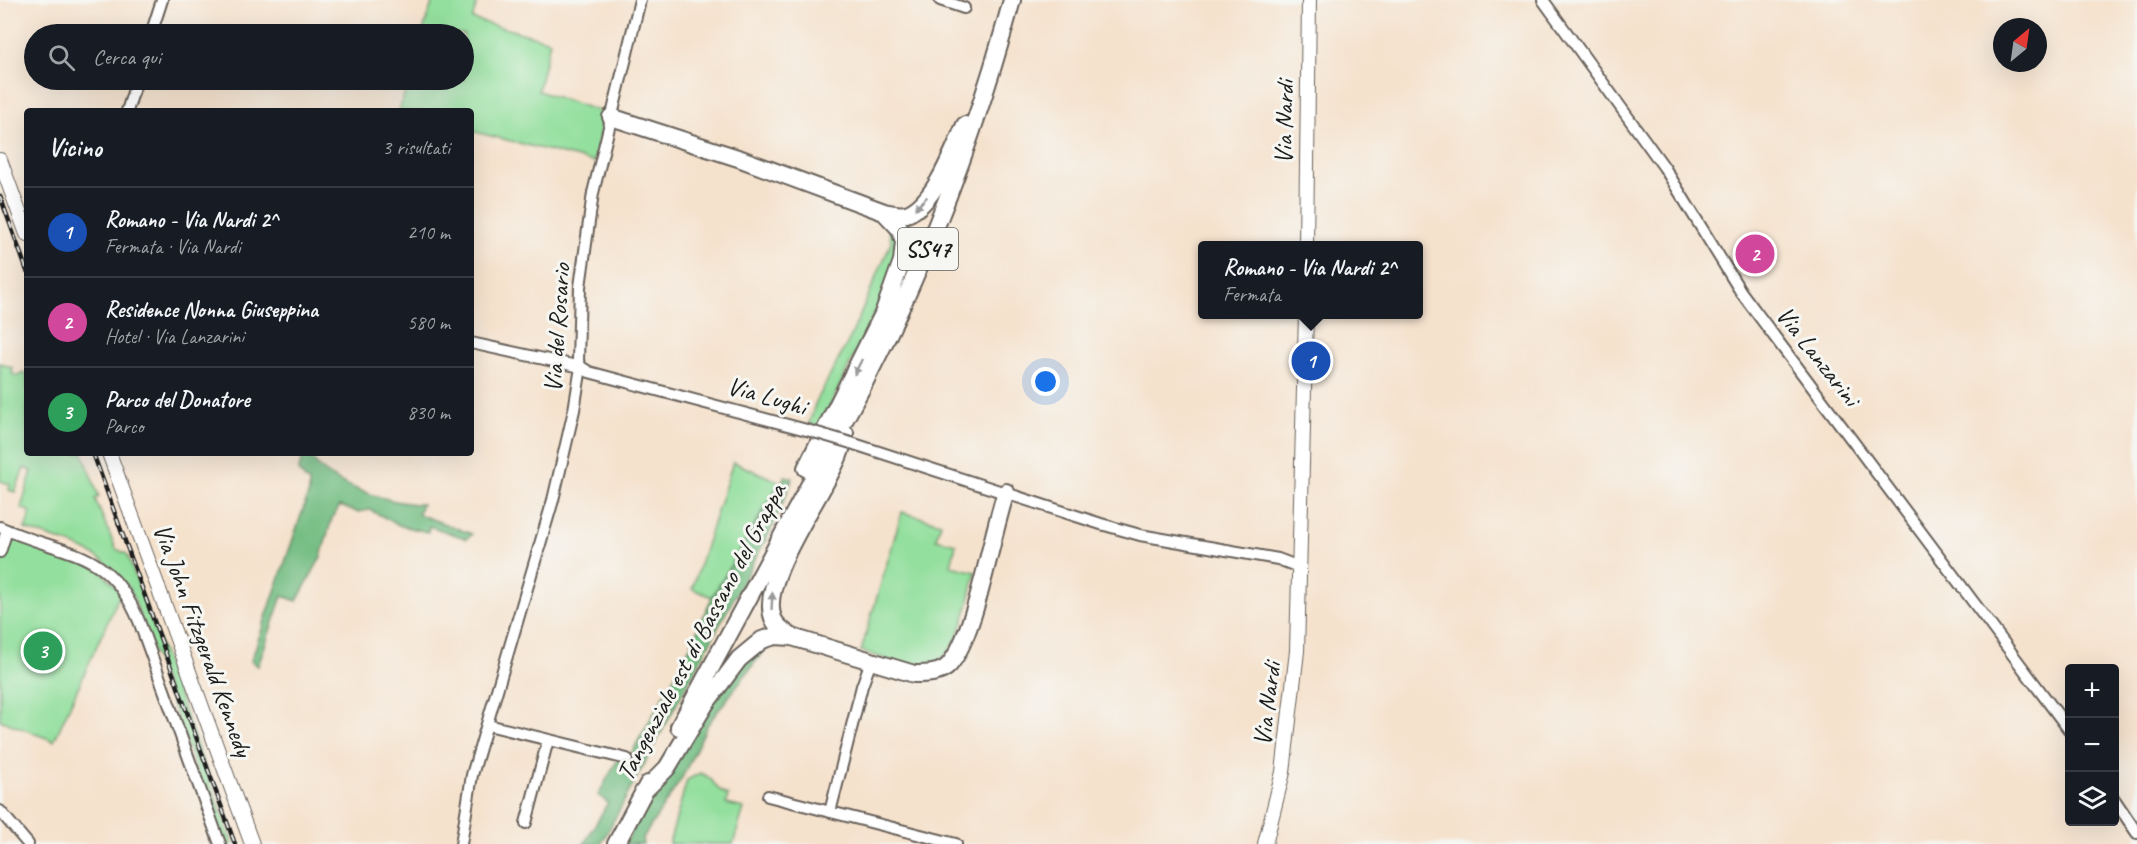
<!DOCTYPE html>
<html lang="it">
<meta charset="utf-8">
<style>
:root{--surface:#171b24;--page:#20242c;--text:#f1f3f6;--muted:#9ea1a6;--line:#363941;--accent:#d690ce}
body{margin:0;font-family:Caveat,sans-serif;background:var(--page);color:var(--text)}
.controls{position:absolute;right:18px;bottom:18px;display:grid;overflow:hidden;border-radius:6px;box-shadow:0 6px 24px #0002}
.controls button{width:54px;height:54px;display:grid;place-items:center;padding:0;border:0;border-bottom:2px solid var(--line);background:var(--surface);color:var(--text);font:30px sans-serif}
.compass{position:absolute;left:1993px;top:18px;width:54px;height:54px;border-radius:50%;background:var(--surface);box-shadow:0 6px 24px #0002;rotate:29deg}
.you{position:absolute;left:1046px;top:382px;width:21px;height:21px;margin:-15px;border:4px solid #fff;border-radius:50%;background:#1a73e8;box-shadow:0 0 0 9px #1a73e833}
.badge{display:grid;place-items:center;width:39px;height:39px;border-radius:50%;background:var(--accent);color:#fff;font-size:20px;font-weight:700}
.pin{position:absolute;translate:-50% -50%;border:3px solid #fff;box-shadow:0 2px 6px #0006}
.popup{position:absolute;left:1198px;top:241px;width:225px;height:78px;box-sizing:border-box;display:grid;place-content:center;border-radius:6px;background:var(--surface);filter:drop-shadow(0 2px 4px #0005);font-size:20px;white-space:nowrap;color:var(--muted)}
.popup b{font-size:22px;color:var(--text)}
.popup::after{content:'';position:absolute;left:50%;top:100%;margin-left:-12px;border:12px solid transparent;border-top-color:var(--surface)}
.list{margin:0;padding:0;list-style:none}
h2{display:flex;justify-content:space-between;align-items:center;height:78px;margin:0;padding:0 24px;font-size:26px}
h2 small{font-size:20px;font-weight:400;color:var(--muted)}
.list li{display:grid;grid-template-columns:39px 1fr auto;gap:18px;align-items:center;box-sizing:border-box;height:90px;padding:0 24px;border-top:2px solid var(--line)}
.list b{display:block;font-size:22px;white-space:nowrap}
.list p{margin:0;font-size:20px;white-space:nowrap;color:var(--muted)}
.list em{font-size:20px;font-style:normal;color:var(--muted)}
.icon{flex:none;width:33px;height:33px;fill:none;stroke:currentColor;stroke-width:2;stroke-linecap:round;stroke-linejoin:round}
.map{position:relative;flex:none;width:2137px;height:844px;overflow:hidden}
.search{position:absolute;background:var(--surface);box-shadow:0 6px 24px #0002;left:24px;top:24px;width:450px;height:66px;display:flex;align-items:center;gap:15px;box-sizing:border-box;padding:0 21px;border-radius:33px;color:var(--muted);font-size:22px}
.panel{position:absolute;background:var(--surface);box-shadow:0 6px 24px #0002;left:24px;top:108px;width:450px;height:348px;border-radius:6px}
.map>svg:first-child{display:block}
</style>
<div class="map">
<svg width="2137" height="844" viewBox="0 0 2137 844">
<rect width="100%" height="100%" fill="#f6f6f2"/>
<filter id="ink" filterUnits="userSpaceOnUse"><feTurbulence type="fractalNoise" baseFrequency=".0167" numOctaves="2"/><feDisplacementMap in="SourceGraphic" scale="12" xChannelSelector="R" yChannelSelector="G"/><feConvolveMatrix kernelMatrix="1 2 1 2 8 2 1 2 1" color-interpolation-filters="sRGB"/></filter>
<filter id="wash" filterUnits="userSpaceOnUse"><feTurbulence type="fractalNoise" baseFrequency=".008" numOctaves="4" result="noise"/><feDisplacementMap in="SourceGraphic" scale="24" xChannelSelector="R" yChannelSelector="G"/><feGaussianBlur stdDeviation="1.35" result="paint"/><feColorMatrix in="noise" values="0 0 0 0 0 0 0 0 0 0 0 0 0 0 0 0 0 1.4 0 .05"/><feComposite in="paint" operator="in"/></filter>
<g filter="url(#wash)">
<rect width="100%" height="100%" fill="#f5e2cd"/>
<path fill="#93df9d" stroke="#587e5c" stroke-width="1.5" d="M433,0H478L472,19L550,41L538,91L605,113L594,162L471,131V111H399L409,80H464V34H422Z
M889,218L899,249L890,280L820,427L809,424L815,404L851,336L891,243L889,230L883,220Z
M0,363L13,368L12,374L18,376L24,373L27,377V453H83L99,497L95,499L116,549L127,554L233,844H223L131,591C102,548 71,545 25,529L31,512L21,508L32,471L24,468L15,492L9,490L10,484L0,481Z
M733,462L780,482L712,597L692,589Z
M902,512L941,523L936,539L956,544L951,566L976,572C967,604 959,675 911,666C894,663 877,656 861,651Z
M11,538L83,561L99,569L121,592L54,741L0,720V558L4,545Z
M700,773C717,779 714,791 728,795L726,804L744,808L733,844H669L687,780Z"/>
<path fill="#76be84" stroke="#496d50" stroke-width="1.5" d="M304,453H309C321,482 391,505 422,504L418,514L472,534L467,539L429,526L428,532L401,526L370,510L357,512L340,506L332,518L321,557L297,601L282,596L258,666L251,661L309,492V483L298,471Z
M785,476L793,478L773,526L601,844H584L608,803L598,795L619,757L628,759L685,658L712,597Z
M769,644L708,724L682,778L642,839L643,844H625L649,799L731,670Z"/>
</g>
<g filter="url(#ink)">
<g fill="none" stroke-linecap="round" stroke-linejoin="round">
<g stroke="#68615a" stroke-width="14">
<path id="minor" d="M940,0L964,8
M1543,0L1664,167L1741,292L2070,731
M151,34L162,0
M127,111L137,80
M471,343L581,367L589,372L814,432
M851,443L1101,524L1140,535L1278,559L1299,567
M0,527C65,557 107,545 139,621L220,844
M0,552L7,530
M488,725L627,759
M768,796L956,844
M2114,799L2137,833
M0,811L28,844
M830,812L862,686L871,661
M526,823L548,740
M461,844L472,775L553,500L574,410L581,367L578,361L580,287L593,193L640,0"/>
</g>
<g stroke="#68615a" stroke-width="16">
<path id="major" d="M0,160L27,234
M1306,246L1309,0
M109,453L252,844
M1265,844L1283,772L1297,651L1306,314"/>
</g>
<g stroke="#68615a" stroke-width="20">
<path id="highway" d="M611,117L741,159L884,212C893,214 903,217 911,212C936,199 954,149 965,125
M837,434C913,297 971,152 1012,0
M806,468L883,314L902,261L904,242L900,229L884,212
M792,637C785,632 776,627 773,618C758,580 825,493 839,455C842,448 843,440 845,433
M679,727L831,445
M643,792L667,768L706,703L739,659L762,640L775,636L792,637L914,674C926,674 941,674 949,665C976,634 991,536 1006,492
M616,844L648,784"/>
</g>
<use href="#minor" stroke="#fff" stroke-width="10"/>
<use href="#major" stroke="#fff" stroke-width="14"/>
<use href="#highway" stroke="#fff" stroke-width="16"/>
<g stroke="#1c1c1c" stroke-width="4.5">
<path id="rail" d="M0,196L27,271
M93,453L235,844"/>
</g>
<use href="#rail" stroke="#f6f6f2" stroke-width="2" stroke-dasharray="7" stroke-linecap="butt"/>
<g stroke="#68615a" stroke-width="14" stroke-linecap="butt">
<path id="minor-bridge" d="M814,432L851,443"/>
</g>
<use href="#minor-bridge" stroke="#fff" stroke-width="10"/>
</g>
<defs><path id="oneway-solid" d="M-6-.8H1V-3.2L6.5 0L1 3.2V.8H-6Z" transform="scale(1.5)"/></defs>
<g fill="#999">
<use href="#oneway-solid" transform="translate(921 203) rotate(134)"/>
<use href="#oneway-solid" transform="translate(858 367) rotate(117)"/>
<use href="#oneway-solid" transform="translate(772 601) rotate(-87)"/>
</g>
</g>
<g text-anchor="middle" dominant-baseline="central" stroke-width="6" stroke-linejoin="round" paint-order="stroke">
<rect fill="#f6f6f2" stroke="#5d5d5c" stroke-width="1.5" x="898" y="228" width="60" height="42" rx="4.5"/>
<g font-size="24" font-weight="bold" fill="#1c1c1c">
<text x="928" y="249">SS47</text>
</g>
<g font-size="26" fill="#1c1c1c" stroke="#f6f6f2">
<text transform="translate(1284 122) rotate(-89)">Via Nardi</text>
<text transform="translate(557 328) rotate(-86)">Via del Rosario</text>
<text transform="translate(1818 356) rotate(52)">Via Lanzarini</text>
<text transform="translate(767 396) rotate(16)">Via Lughi</text>
<text transform="translate(701 632) rotate(-62)">Tangenziale est di Bassano del Grappa</text>
<text transform="translate(203 640) rotate(70)">Via John Fitzgerald Kennedy</text>
<text transform="translate(1267 704) rotate(-83)">Via Nardi</text>
</g>
</g>
</svg>
<div class="controls">
<button>+</button>
<button>−</button>
<button><svg class="icon" aria-label="layers" viewBox="0 0 24 24"><path d="M12 4l9 5-9 5-9-5zM3 14l9 5 9-5"/></svg></button>
</div>
<svg class="compass" viewBox="-18 -18 36 36"><path d="M0-13l5 13h-10z" fill="#e53935"/><path d="M0 13l5-13h-10z" fill="#9ea1a6"/></svg>
<div class="you"></div>
<div class="pin badge" style="left:1311px;top:361px;background:#1a4fb4">1</div>
<div class="popup"><b>Romano - Via Nardi 2^</b>Fermata</div>
<div class="pin badge" style="left:1755px;top:254px;background:#d1479c">2</div>
<div class="pin badge" style="left:43px;top:651px;background:#2e9e5b">3</div>
<div class="search"><svg class="icon" aria-label="search" viewBox="0 0 24 24"><circle cx="10" cy="10" r="6"/><path d="M15 15l6 6"/></svg>Cerca qui</div>
<section class="panel">
<h2>Vicino<small>3 risultati</small></h2>
<ul class="list">
<li><span class="badge" style="background:#1a4fb4">1</span><div><b>Romano - Via Nardi 2^</b><p>Fermata · Via Nardi</p></div><em>210 m</em></li>
<li><span class="badge" style="background:#d1479c">2</span><div><b>Residence Nonna Giuseppina</b><p>Hotel · Via Lanzarini</p></div><em>580 m</em></li>
<li><span class="badge" style="background:#2e9e5b">3</span><div><b>Parco del Donatore</b><p>Parco</p></div><em>830 m</em></li>
</ul>
</section>
</div>
